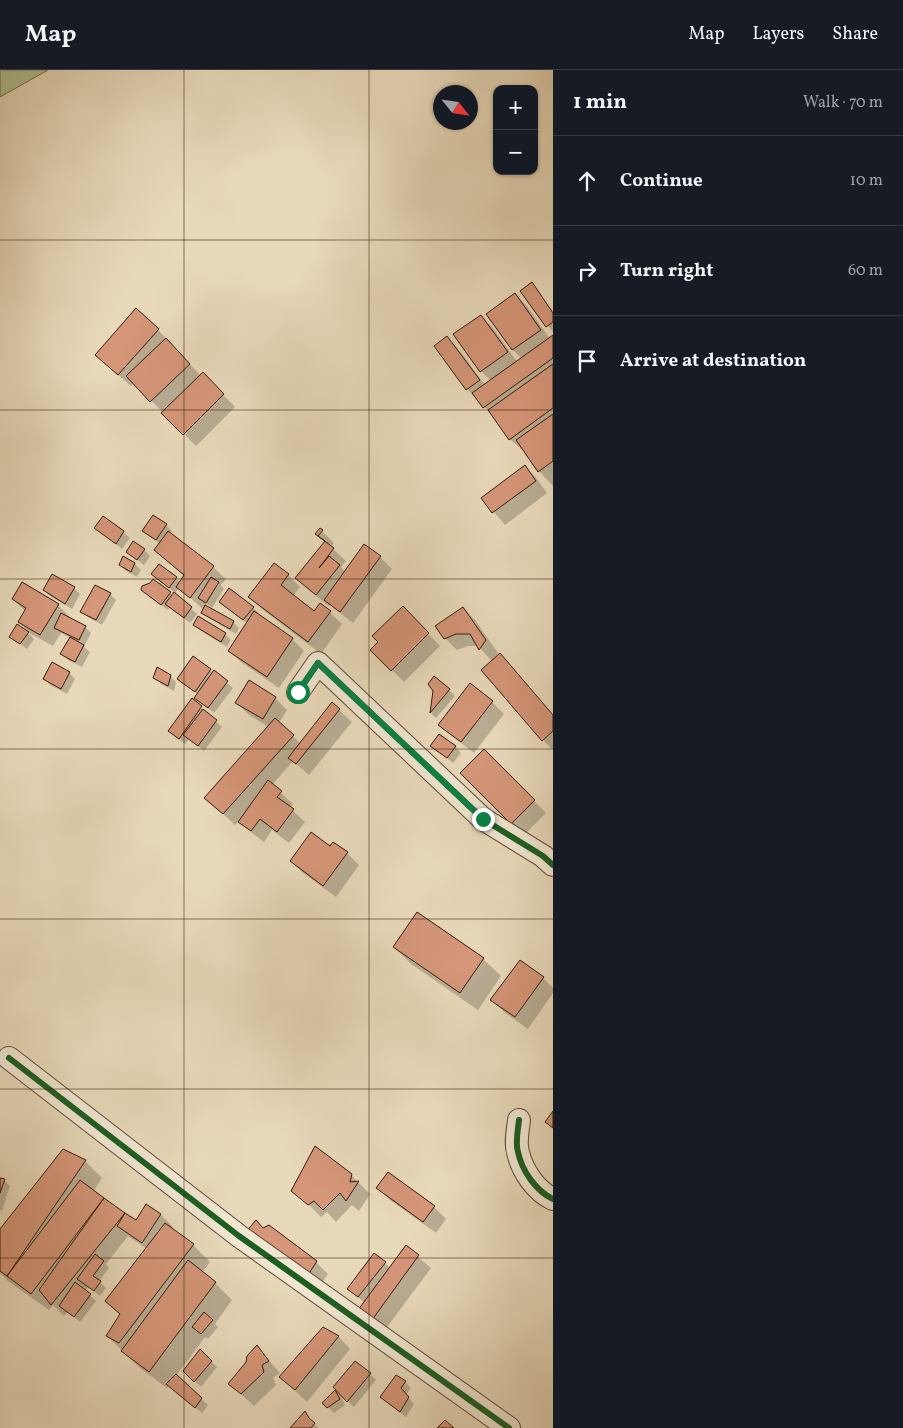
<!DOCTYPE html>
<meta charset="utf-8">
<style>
:root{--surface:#171b24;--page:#242831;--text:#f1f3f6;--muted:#9ea1a6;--line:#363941}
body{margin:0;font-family:Vollkorn,serif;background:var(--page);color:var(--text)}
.controls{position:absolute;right:15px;top:15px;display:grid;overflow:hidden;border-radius:10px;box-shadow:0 1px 4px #0004}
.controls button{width:45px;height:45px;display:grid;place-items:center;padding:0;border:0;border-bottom:1px solid var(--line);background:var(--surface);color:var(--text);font:25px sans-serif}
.compass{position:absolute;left:433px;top:15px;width:45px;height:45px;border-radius:50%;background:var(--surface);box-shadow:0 1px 4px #0004;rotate:120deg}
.stop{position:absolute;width:15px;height:15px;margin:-11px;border:4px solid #0b8043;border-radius:50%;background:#fff}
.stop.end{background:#0b8043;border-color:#fff;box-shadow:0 1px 5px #0008}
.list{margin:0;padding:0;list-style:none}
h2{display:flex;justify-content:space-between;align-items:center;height:65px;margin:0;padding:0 20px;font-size:21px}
h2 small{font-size:16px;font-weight:400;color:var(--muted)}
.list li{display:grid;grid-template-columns:32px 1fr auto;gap:15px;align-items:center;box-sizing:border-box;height:90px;padding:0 20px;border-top:1px solid var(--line)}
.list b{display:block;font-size:19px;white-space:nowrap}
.list em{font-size:16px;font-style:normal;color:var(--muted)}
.icon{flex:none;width:28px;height:28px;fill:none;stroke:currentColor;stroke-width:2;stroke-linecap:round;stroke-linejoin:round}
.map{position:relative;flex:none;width:553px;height:1358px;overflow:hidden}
header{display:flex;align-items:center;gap:30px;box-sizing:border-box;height:70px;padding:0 25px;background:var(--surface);border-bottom:1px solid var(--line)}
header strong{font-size:24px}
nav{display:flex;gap:28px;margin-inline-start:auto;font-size:18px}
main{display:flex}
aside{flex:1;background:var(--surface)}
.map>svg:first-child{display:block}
</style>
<header>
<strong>Map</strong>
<nav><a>Map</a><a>Layers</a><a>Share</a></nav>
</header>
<main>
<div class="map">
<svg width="553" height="1358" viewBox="0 0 553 1358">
<rect width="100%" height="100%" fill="#e8d9ba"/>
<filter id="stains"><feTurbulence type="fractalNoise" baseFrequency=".004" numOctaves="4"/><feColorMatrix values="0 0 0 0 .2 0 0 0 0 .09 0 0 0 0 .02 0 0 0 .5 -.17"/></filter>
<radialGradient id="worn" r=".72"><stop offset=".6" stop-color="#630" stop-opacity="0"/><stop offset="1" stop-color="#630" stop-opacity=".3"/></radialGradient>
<path fill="#b0c094" stroke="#716e4d" d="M0,0H48L0,27Z"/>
<path fill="#0003" d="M537,220L553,242V262L522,221Z
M515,224L527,236L550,269L553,267V416L539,401L528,385L510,369L496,349L467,319L447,268L459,280L485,315L491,311L481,301L455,264L481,246L493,258L517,292L522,289L513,280L488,244Z
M158,260L201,306L203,304L235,337L196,376L134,313L131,316L109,297Z
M525,396L537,409L547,423L505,455L482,428Z
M104,448L130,468L122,479L96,458Z
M166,455L172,461L170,464L213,497L226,509L221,515L224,519L212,538L207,534L205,536L233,552L239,558L236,564L209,548L203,542L204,540L179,518L174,524L197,544L190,553L170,537L168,540L149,526L170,523L173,526L175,523L159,510L176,508L180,513L185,507L155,480L160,474L144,461Z
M322,461L334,473L331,477L346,491L341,497L345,502L380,487L392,499L353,553L330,535L329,536L309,520L297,508L325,472L316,464Z
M144,480L150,486L144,495L127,482Z
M135,494L141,500L137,507L126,501L120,495Z
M288,505L300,517L293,526L315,542L321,534L342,554L321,584L262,539L250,527Z
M74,518L80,524L72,539L50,526L44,520Z
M110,524L116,530L102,555L88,547L82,541Z
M13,529L58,535L70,547L69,549L85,557L91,563L84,577L90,582L82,597L68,590L62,584L70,568L61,563L53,576L31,564L19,552L25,541Z
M220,532L253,538L259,543L258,545L292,569L304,581L279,618L241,592L229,580L247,553Z
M403,538L440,576L404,612L372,580L380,572Z
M463,538L475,550L498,583L493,589L512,597L553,645V680L543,670L492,591L478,576H468L457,580L445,568Z
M195,554L225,564L231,570L227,577L200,560Z
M28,563L34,569L27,579L10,566Z
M210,600L233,618L214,643L195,628L198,624L178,609Z
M69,603L75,609L67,624L50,615L44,609Z
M170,606L176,612L174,621L161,614L155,608Z
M449,620L455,626L436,648L431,643L434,621Z
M275,628L287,640L279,653L301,674L332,634L352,652L309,705L293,691L272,715L293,734L290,738L305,752L289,773L272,760L264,772L252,763L239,751L235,755L218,739L269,657L249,645L237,633Z
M192,630L222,657L204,681L189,669L185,674L169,661Z
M492,632L504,644L474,683L452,666L440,654Z
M432,676L455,677L461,683L453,693Z
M484,680L546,743L524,765L461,703Z
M330,777L347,783L359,795L336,827L303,803L291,791Z
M417,843L483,889L501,906L478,940L411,894L394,877Z
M520,891L543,908L553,918V923L528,959L504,942L492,930Z
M85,1091L102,1108L93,1122L136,1151L147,1136L161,1145L173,1157L171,1159L193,1175L210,1192L202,1203L215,1213L232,1230L215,1254L218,1257L208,1269L205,1267L176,1306L208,1335L202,1343L169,1316L167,1318L140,1298L107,1266L121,1245L107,1231L147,1179L128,1166L106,1194L109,1198L99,1211L106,1218L100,1226L88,1217L85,1221L96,1231L80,1252L68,1242L64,1246L53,1235L49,1240L8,1211L0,1203V1161Z
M351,1105L370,1124L359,1141L352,1135L336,1152L327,1142L321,1147L304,1130Z
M0,1109L4,1110L10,1116L2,1141L0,1140Z
M378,1118L434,1137L446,1149L436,1163L390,1130Z
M269,1156L316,1192L328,1204L318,1219L264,1160Z
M406,1177L431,1198L384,1261L372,1252L365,1233L348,1219L385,1193L390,1198Z
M323,1258L339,1267L350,1279L307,1332L281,1307Z
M257,1277L280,1303L273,1308L276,1315L254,1336L230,1314L248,1292Z
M200,1281L217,1297L201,1317L185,1301Z
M370,1304L376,1310L354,1337L338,1321L345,1335L334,1343L324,1333L337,1320Z
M405,1312L411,1318L406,1325L414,1334L406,1347L381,1327Z
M305,1343L313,1353L318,1358H292Z"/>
<path fill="#d59679" stroke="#321c06" d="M532,212L553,243V252L546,257L520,221Z
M515,223L541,260L512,280L486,244Z
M136,238L159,259L118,305L95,285Z
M481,245L508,282L480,302L453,264Z
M553,265V288L483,338L472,323Z
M447,266L480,310L466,320L434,276Z
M166,268L190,294L150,332L126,306Z
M553,294V338L509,370L488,340Z
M203,302L224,324L183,365L161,343Z
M553,344V391L538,402L516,370Z
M525,395L536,411L492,443L481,428Z
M153,445L167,454L156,470L142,461Z
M103,446L124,461L116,474L94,458Z
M320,458L323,460L318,466L334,478L319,498L329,486L340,495L316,525L295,508L325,471L315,464Z
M168,461L214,496L190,528L176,517L184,505L154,480Z
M133,471L145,479L137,490L126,482Z
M364,474L381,486L340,542L324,530Z
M123,486L135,493L131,502L119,495Z
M274,493L289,504L281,515L314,541L320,533L331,541L308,572L248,527Z
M159,494L177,507L169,518L151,504Z
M52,504L75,517L65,534L43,520Z
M211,507L219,512L206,533L198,528Z
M153,509L171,522L161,535L141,520L142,516L150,513Z
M22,512L59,534L40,565L18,552L26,538L12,529Z
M95,515L111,523L96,550L80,542Z
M229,518L254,537L243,550L219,532Z
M174,522L192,537L184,548L165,534Z
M205,535L234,551L230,559L201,543Z
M403,536L429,563L391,601L370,580L378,572L372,566Z
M463,537L486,570L479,580L470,564H456L444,569L435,556Z
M254,541L293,568L267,607L228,581Z
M61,543L86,556L79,570L54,558Z
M198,546L226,563L221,572L193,555Z
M17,554L29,562L20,574L9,567Z
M70,567L84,575L75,592L60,584Z
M500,583L553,645V661L542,671L481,600Z
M193,586L211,599L195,622L177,609Z
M52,592L70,602L61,619L43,609Z
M157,597L171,605L168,616L153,608Z
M214,600L228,611L208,638L194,628Z
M434,606L450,619L430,643L433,621L428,614Z
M249,610L276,627L263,649L235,633Z
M470,613L493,631L461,672L438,655Z
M192,628L202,636L179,669L168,661Z
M332,632L340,639L296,694L288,688Z
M203,639L217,650L198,676L183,665Z
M275,648L294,665L223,744L204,728Z
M439,664L456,676L447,688L430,676Z
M484,679L535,730L511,754L460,703Z
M268,710L282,721L277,727L294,739L277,762L260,749L251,761L238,752Z
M311,762L330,776L333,772L348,782L323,816L290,791Z
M417,842L484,888L460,923L393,877Z
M520,890L544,907L515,947L490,930Z
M553,1041V1058L545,1052Z
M315,1076L352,1104L350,1112L359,1111L346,1131L340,1123L323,1140L314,1131L308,1135L291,1121Z
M63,1079L86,1090L7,1206L0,1201V1159Z
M388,1102L435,1136L423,1152L376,1118Z
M0,1108L5,1109L0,1123Z
M80,1110L104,1128L31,1224L7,1206Z
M104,1128L125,1143L51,1235L39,1220Z
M146,1134L161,1144L142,1173L117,1156L125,1143L136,1150Z
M256,1150L263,1158L269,1155L317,1191L306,1208L246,1162Z
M165,1153L194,1174L119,1273L106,1266L120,1244L105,1231Z
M406,1175L419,1185L372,1250L358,1240Z
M374,1183L386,1192L358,1227L347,1219Z
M95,1184L104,1191L93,1206L101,1211L94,1221L77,1209Z
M188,1190L216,1212L149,1302L121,1281Z
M75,1212L91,1224L74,1247L59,1236Z
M204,1242L213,1250L201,1264L192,1257Z
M323,1257L339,1266L295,1320L279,1307Z
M257,1275L269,1291L262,1295L264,1302L241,1324L228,1314L246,1292L247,1286Z
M200,1279L212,1291L194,1312L183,1301Z
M355,1291L371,1303L347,1332L333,1317Z
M176,1304L202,1328L195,1338L166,1314Z
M396,1305L406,1311L401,1318L409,1327L400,1342L380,1327Z
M335,1320L340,1329L327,1338L322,1333Z
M305,1341L309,1348L315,1353L311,1358H290Z
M445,1350L454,1358H437Z"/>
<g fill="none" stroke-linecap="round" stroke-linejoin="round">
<g stroke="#604b33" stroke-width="24">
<path id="street" d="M298,622L318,593L483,749L543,786L553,795
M9,988L239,1166L509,1358
M519,1050C518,1060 515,1073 518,1082C522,1101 536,1121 553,1129"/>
</g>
<use href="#street" stroke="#f0e6d2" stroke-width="22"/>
<g stroke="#f0e6d2" stroke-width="9">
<path id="cycleway" d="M298,622L318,593L483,749L543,786L553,795
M9,988L239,1166L509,1358
M519,1050C518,1060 515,1073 518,1082C522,1101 536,1121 553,1129"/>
</g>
<use href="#cycleway" stroke="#1b5e20" stroke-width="6"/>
</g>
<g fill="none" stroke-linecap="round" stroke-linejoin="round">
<path stroke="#0b8043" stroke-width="6" d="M298,622L318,593L483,749"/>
</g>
<path fill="none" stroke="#321c06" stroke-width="1" stroke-opacity="0.55" d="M184,0V1358M369,0V1358M0,170H553M0,340H553M0,509H553M0,679H553M0,849H553M0,1019H553M0,1188H553"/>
<rect width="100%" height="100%" filter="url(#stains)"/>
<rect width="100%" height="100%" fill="url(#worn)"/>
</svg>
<div class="controls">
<button>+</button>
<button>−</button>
</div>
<svg class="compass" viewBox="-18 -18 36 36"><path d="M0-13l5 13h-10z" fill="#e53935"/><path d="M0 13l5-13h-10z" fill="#9ea1a6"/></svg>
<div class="stop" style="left:298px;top:622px"></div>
<div class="stop end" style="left:483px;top:749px"></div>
</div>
<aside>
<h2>1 min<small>Walk · 70 m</small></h2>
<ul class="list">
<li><svg class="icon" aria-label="ahead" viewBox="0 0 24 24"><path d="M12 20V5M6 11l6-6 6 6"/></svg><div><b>Continue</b></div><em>10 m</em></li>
<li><svg class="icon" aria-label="right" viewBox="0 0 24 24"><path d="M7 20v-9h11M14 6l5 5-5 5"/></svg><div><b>Turn right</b></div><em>60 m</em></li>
<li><svg class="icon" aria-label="arrive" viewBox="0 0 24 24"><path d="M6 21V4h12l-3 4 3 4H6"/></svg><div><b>Arrive at destination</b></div></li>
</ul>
</aside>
</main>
